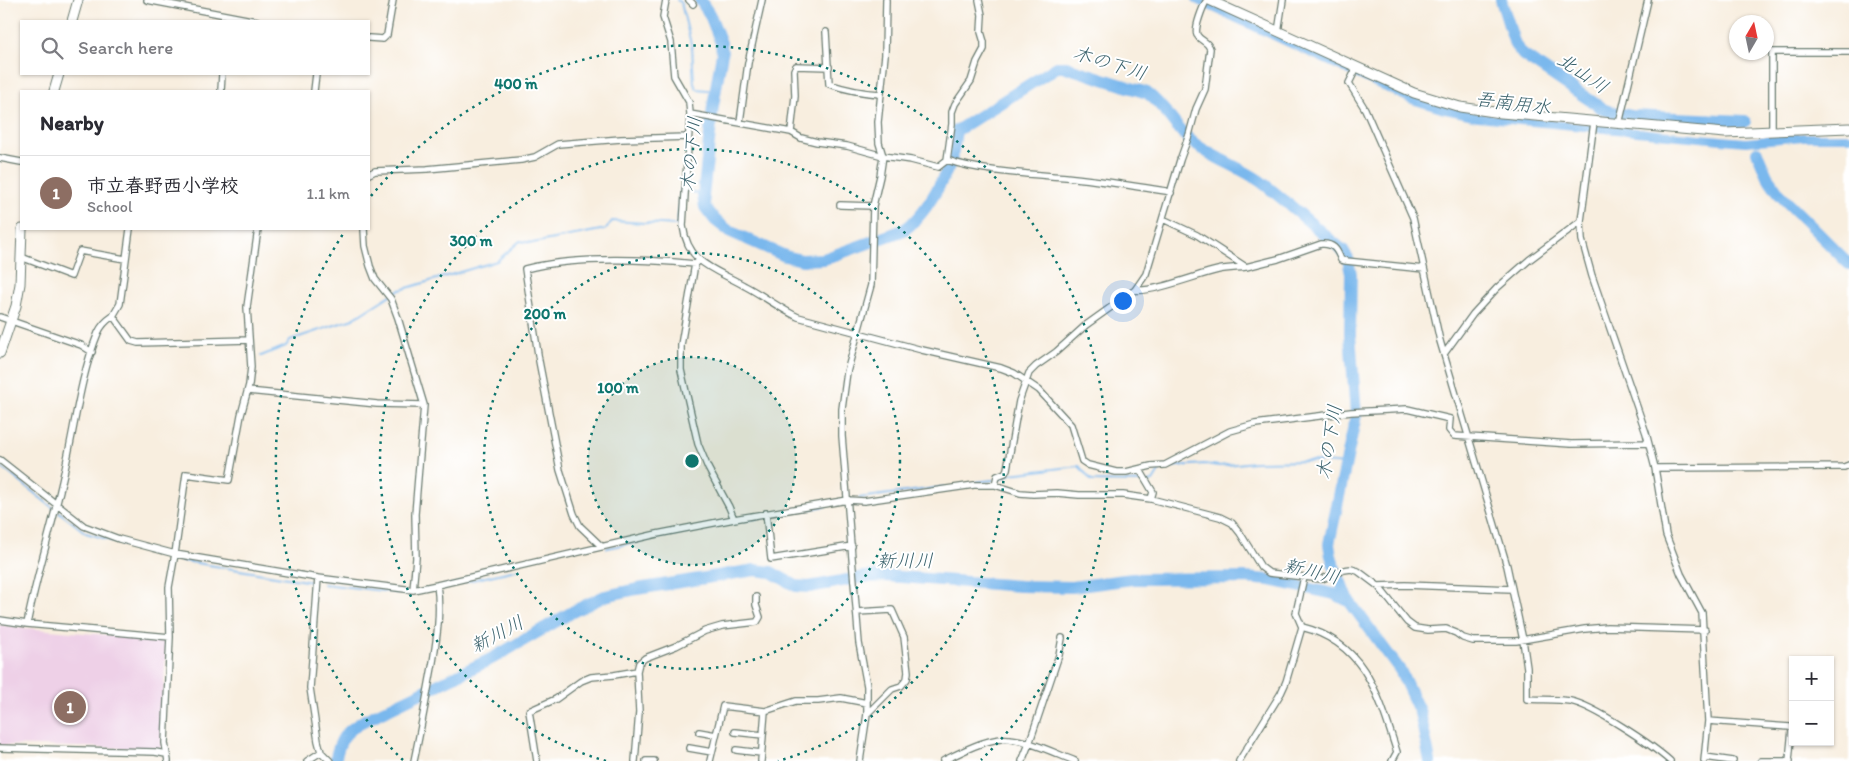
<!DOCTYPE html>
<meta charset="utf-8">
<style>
:root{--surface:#fff;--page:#f2f2f3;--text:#2b2b33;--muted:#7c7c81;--line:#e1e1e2;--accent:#c8321e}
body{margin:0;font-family:Itim,"Klee One",sans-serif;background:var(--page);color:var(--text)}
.controls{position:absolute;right:15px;bottom:15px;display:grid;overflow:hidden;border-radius:0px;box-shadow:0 1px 4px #0004}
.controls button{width:45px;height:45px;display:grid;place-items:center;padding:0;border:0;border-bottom:1px solid var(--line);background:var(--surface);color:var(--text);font:25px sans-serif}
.compass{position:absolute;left:1729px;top:15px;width:45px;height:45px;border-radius:50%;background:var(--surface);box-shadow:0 1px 4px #0004;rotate:9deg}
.you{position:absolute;left:1122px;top:300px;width:18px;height:18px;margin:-12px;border:4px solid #fff;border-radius:50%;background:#1a73e8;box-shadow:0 0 0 8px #1a73e833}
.badge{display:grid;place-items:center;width:32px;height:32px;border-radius:50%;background:var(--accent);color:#fff;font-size:16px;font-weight:700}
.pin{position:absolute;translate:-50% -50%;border:2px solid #fff;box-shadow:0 1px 5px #0006}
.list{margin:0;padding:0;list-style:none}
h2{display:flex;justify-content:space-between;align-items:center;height:65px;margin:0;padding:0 20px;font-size:21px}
h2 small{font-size:16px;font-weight:400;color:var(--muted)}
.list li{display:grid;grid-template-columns:32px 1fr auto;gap:15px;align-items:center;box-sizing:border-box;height:75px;padding:0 20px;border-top:1px solid var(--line)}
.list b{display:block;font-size:19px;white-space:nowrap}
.list p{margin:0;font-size:16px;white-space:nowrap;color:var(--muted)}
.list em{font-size:16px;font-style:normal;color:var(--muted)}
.icon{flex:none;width:28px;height:28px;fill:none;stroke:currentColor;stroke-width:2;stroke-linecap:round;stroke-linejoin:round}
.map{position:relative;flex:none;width:1849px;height:761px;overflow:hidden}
.search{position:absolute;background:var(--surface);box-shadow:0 1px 4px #0004;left:20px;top:20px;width:350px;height:55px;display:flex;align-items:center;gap:12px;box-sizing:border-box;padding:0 18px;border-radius:0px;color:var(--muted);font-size:19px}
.panel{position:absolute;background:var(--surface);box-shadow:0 1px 4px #0004;left:20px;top:90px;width:350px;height:140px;border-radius:0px}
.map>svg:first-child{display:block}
</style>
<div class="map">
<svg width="1849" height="761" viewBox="0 0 1849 761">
<rect width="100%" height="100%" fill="#fff"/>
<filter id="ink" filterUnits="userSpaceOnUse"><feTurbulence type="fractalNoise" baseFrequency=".02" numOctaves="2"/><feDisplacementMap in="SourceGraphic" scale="10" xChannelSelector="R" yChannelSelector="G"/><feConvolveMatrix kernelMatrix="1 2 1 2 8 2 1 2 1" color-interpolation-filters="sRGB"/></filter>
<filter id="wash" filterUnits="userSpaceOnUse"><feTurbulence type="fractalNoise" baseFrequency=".0096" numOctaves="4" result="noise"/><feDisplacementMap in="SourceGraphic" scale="20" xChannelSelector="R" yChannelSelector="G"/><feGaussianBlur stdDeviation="1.12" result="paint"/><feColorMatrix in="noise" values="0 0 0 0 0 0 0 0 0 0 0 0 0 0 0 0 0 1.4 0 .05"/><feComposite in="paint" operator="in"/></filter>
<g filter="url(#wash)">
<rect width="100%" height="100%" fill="#f8eedf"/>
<path fill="#eed0e7" d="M0,625L25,628L166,640L161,749L0,745Z"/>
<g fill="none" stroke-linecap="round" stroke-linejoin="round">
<path stroke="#7ab8ed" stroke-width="2" d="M677,0L681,3L692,48L694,84L697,89L716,91
M687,190L703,196
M261,356L286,346L290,340L353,319L397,291L497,261L520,241L533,243L606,229L612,221L677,225L681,188H683
M0,466L53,508
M1166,467L1204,464L1219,466L1254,462L1312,461L1346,464
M998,480L1010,474L1079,466L1092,481L1144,482
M976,482L993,480
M1149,482L1153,481L1161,468
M859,498L944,487
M59,512L86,533L169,558
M607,548L736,522L826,506
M178,560L312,582
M323,584L409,594
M442,587L520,569"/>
<path stroke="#7ab8ed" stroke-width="8" d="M1196,0L1412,100L1441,109L1478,117L1721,140L1746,142L1804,137H1849"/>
<path stroke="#7ab8ed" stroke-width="12" d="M700,0L710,15L721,43L722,53L713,106L703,196L705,207L715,220L729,231L785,256L802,260L824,259L904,230C924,216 939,188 949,166C954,155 954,142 956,131L1057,67H1066L1147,93C1165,106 1174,127 1191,141C1212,158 1238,166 1260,181C1289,203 1315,228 1343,250L1348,259L1351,274L1350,334L1356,415L1329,544C1331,565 1341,581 1349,601
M1501,0L1515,45L1523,55L1603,109L1611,112L1631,116L1745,121
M1757,152L1767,176L1781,196L1849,264
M335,761C340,738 344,733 363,721L493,658L574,611L605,596L637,589L755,570L771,572L796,586L809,587L864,577L887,576L1020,586L1072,587L1132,579L1245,578L1269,580L1334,594L1349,601L1400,670L1420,713L1430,761"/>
</g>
</g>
<g filter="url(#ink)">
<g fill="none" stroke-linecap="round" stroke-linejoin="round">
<g stroke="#6b7b70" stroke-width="8">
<path id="minor" d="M147,0L257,21
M666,0L663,17L671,42L674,76L689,102L690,114L683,226C688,265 716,269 745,286C764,296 779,308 798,317L922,350L1001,368L1014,373L1039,390L1071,425L1082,461L1088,465L1116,472H1126L1151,466L1165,465L1230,431L1255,424L1351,412L1407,409L1450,419L1449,430L1454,436L1571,444L1648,443
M689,0L693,4
M826,32L829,84C847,90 862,93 880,94
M1278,32L1283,0
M369,38L383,39L387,35L393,0
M1357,67L1349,83L1365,109L1413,218L1440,341L1507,566L1523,640L1527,668V699C1541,700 1556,699 1570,701C1593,705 1652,745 1670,761
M221,91L222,74
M314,91L316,74
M690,114L791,132L801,138L817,142L847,146L883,156L911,160L938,167L947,160L952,124V112L955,104L971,81L977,62L984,49V42L981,32L982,15L979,0
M740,122L748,63L762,0
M1594,122L1581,221L1582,240L1592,276L1646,433L1655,468L1666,535L1681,574L1702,613L1708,721L1704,761
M1619,124L1648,0
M791,132L795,96L794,70L796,66L829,67
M1772,132V52H1849
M0,158L21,162
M947,160C981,172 1030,174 1066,177C1099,180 1132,186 1166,191L1171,193
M369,174L375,171L427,169L521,160L535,157L558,144L621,139L688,137
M840,205L873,206
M1163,219L1197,235L1246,267L1278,259L1321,244C1333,243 1337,249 1341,260L1346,261L1424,269
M364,229L365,246L370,266L375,279L391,299L398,318L424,405L415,514L416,558L413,590
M21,257L71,276L80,251L125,259
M695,264L681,345V370L698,444L708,468L729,507L734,519
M1135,290C1152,293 1199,274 1218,270C1227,268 1237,268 1246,267
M113,316L120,304L130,229
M0,317L81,345L92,352
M1444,354L1473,314L1497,288L1529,260L1581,221
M248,391L377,404L424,405
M0,460L84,526L119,539L175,554L318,578L413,590L437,585L657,534L734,519L848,500L864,501L974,485H995L1020,493L1033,494L1057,493L1079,495H1123L1151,499L1220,517L1232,523L1240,533L1261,567L1269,573L1322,579L1344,570L1351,569L1358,571L1378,586L1407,622L1415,628L1428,630L1446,629L1456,633L1463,638L1473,641H1516L1585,629L1607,627L1705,630
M1655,468L1844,467L1849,465
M1140,470L1153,492L1151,499
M995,485L997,476L1005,473L1007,469L1019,401L1029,373L1036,366L1056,352L1086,325L1135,290L1146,274L1180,160L1189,135L1196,109L1205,89L1210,49C1208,41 1200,41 1197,35C1194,28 1203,6 1207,0
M766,513L771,559L852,546
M601,546L580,526L574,514L560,470L539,361L525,269C577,256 642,259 695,264L699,261
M318,578L310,688L318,741L321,752L330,761
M1378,586L1405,585L1512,589
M857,612L892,610L904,637L908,672L907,679L901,686L892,689L867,714
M0,620L27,624C37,573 53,524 64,473C75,426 80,377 98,333C101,326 107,320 113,316L131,341L138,343L249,340
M27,624L170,637L169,587L175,554L186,474L229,480L241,415L249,385L251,367L247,307L258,229
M1302,627C1366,643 1379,697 1397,752L1392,761
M1708,721L1790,727L1792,729L1789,761
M699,732L716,735
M735,732L763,735
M0,748L155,752L166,754
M689,748L712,752
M736,750L761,753
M1705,757L1733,761
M168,761L165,743L170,637
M307,761L321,752
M414,761C421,728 427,695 433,662C437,637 441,611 437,585
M537,761L529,711L556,699L581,681L591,677L614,675L637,671
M635,761L639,712L637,671L639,663L645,658L676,646L705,631L722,626L757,622L760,617L756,605V597
M646,761H654
M710,761L723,706L765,711L796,701H818L841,698L867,703
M761,761L765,711
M860,761L867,714V686L859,643L842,436V409L847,372L871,285L873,206L880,176L883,156L879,143L878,122L885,55L886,0
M943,761C961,752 981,741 1001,739C1023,737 1054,753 1075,761
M1022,761L1029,744L1059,655L1062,638
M1239,761L1281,693L1286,682L1302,627L1296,613L1304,577
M1761,761H1790"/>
</g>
<g stroke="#6b7b70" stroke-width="11">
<path id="primary" d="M1209,0L1414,93L1460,107L1501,113L1725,133L1849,128
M72,21L78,0
M54,91L59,74
M0,353L16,306L20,284L22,229"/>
</g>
<use href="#minor" stroke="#fff" stroke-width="5.5"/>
<use href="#primary" stroke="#fff" stroke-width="9"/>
</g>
</g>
<circle cx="692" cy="461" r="104" fill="#0f766e" fill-opacity=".12"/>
<g fill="none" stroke="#0f766e" stroke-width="2.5" stroke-dasharray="2.5 5">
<circle cx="692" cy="461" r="104"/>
<circle cx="692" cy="461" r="208"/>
<path d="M606 761A312 312 0 1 1 778 761"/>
<path d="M403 760A416 416 0 0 1 345 231M371 196A416 416 0 1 1 981 760"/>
</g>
<g text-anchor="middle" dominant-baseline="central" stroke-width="4" stroke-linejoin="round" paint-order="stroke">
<g font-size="19" font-style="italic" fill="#3a626c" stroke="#fff">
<text transform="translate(1110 63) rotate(17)">木の下川</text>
<text transform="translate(1583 73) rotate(34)">北山川</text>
<text transform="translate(1513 103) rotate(7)">吾南用水</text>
<text transform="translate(691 154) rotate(-84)">木の下川</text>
<text transform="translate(1329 442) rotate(-81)">木の下川</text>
<text x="905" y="560">新川川</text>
<text transform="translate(1312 571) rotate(14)">新川川</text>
<text transform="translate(497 634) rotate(-28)">新川川</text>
</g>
</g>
<circle cx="692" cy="461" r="8" fill="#0f766e" stroke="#fff" stroke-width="2.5"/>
<g font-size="15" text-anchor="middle" font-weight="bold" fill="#0f766e" stroke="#fff" stroke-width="4" stroke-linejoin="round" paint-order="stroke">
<text x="516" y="89">400 m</text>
<text x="471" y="246">300 m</text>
<text x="545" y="319">200 m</text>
<text x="618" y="393">100 m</text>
</g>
</svg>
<div class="controls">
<button>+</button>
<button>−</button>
</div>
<svg class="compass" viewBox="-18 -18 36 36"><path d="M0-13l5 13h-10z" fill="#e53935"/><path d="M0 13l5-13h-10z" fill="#7c7c81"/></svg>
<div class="you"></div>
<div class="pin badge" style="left:70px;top:707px;background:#8d6e63">1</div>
<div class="search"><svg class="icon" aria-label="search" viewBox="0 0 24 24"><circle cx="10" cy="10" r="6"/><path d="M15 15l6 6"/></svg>Search here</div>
<section class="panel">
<h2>Nearby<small></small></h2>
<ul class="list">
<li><span class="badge" style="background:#8d6e63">1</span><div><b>市立春野西小学校</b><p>School</p></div><em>1.1 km</em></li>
</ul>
</section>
</div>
